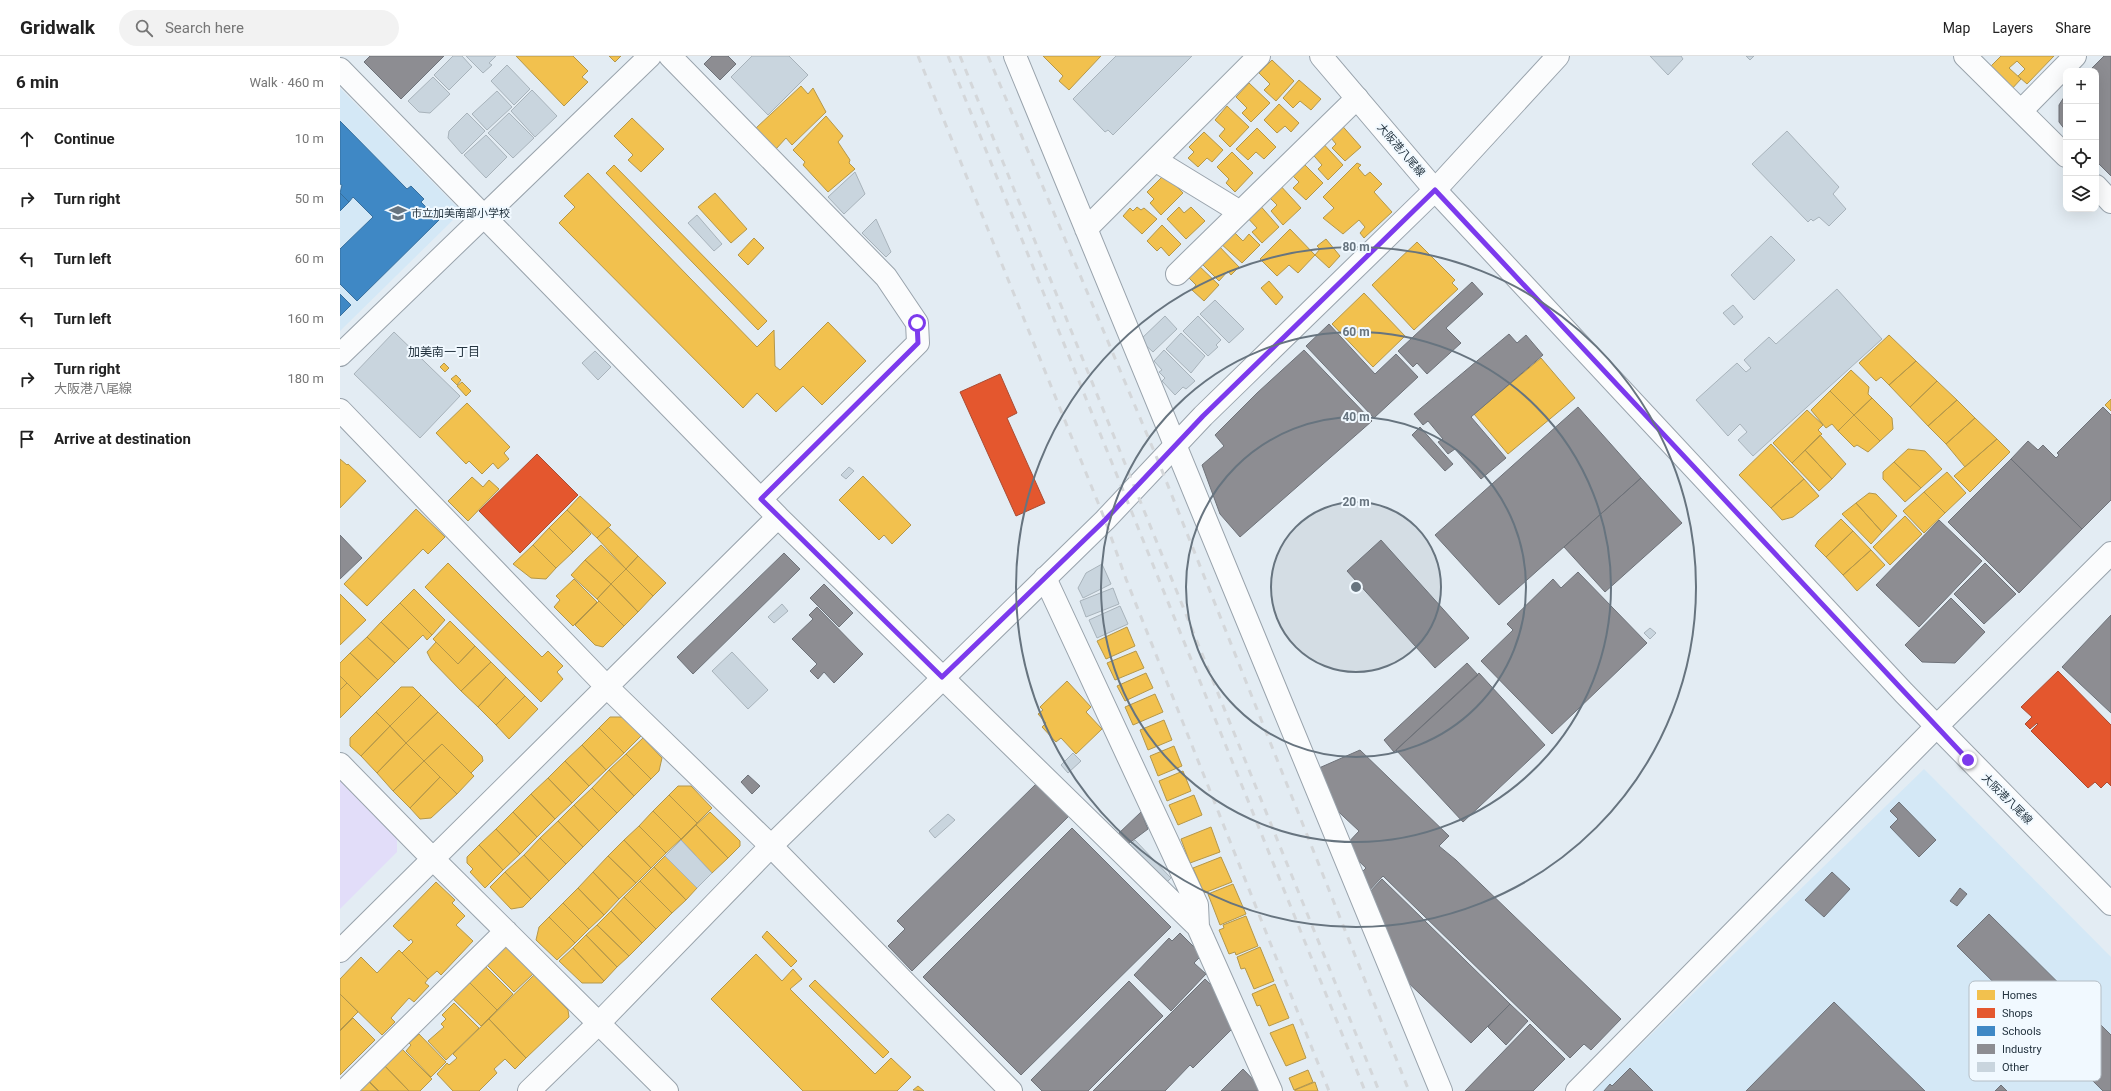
<!DOCTYPE html>
<meta charset="utf-8">
<style>
:root{--surface:#fff;--page:#f2f2f2;--text:#222;--muted:#767676;--line:#e0e0e0}
body{margin:0;font-family:Roboto,"Noto Sans JP",sans-serif;background:var(--page);color:var(--text)}
.controls{position:absolute;right:12px;top:12px;display:grid;overflow:hidden;border-radius:8px;box-shadow:0 4px 16px #0002}
.controls button{width:36px;height:36px;display:grid;place-items:center;padding:0;border:0;border-bottom:1px solid var(--line);background:var(--surface);color:var(--text);font:20px sans-serif}
.stop{position:absolute;width:12px;height:12px;margin:-9px;border:3px solid #7c3aed;border-radius:50%;background:#fff}
.stop.end{background:#7c3aed;border-color:#fff;box-shadow:0 1px 4px #0008}
.list{margin:0;padding:0;list-style:none}
h2{display:flex;justify-content:space-between;align-items:center;height:52px;margin:0;padding:0 16px;font-size:17px}
h2 small{font-size:13px;font-weight:400;color:var(--muted)}
.list li{display:grid;grid-template-columns:26px 1fr auto;gap:12px;align-items:center;box-sizing:border-box;height:60px;padding:0 16px;border-top:1px solid var(--line)}
.list b{display:block;font-size:15px;white-space:nowrap}
.list p{margin:0;font-size:13px;white-space:nowrap;color:var(--muted)}
.list em{font-size:13px;font-style:normal;color:var(--muted)}
.icon{flex:none;width:22px;height:22px;fill:none;stroke:currentColor;stroke-width:2;stroke-linecap:round;stroke-linejoin:round}
.map{position:relative;flex:none;width:1771px;height:1035px;overflow:hidden}
header{display:flex;align-items:center;gap:24px;box-sizing:border-box;height:56px;padding:0 20px;background:var(--surface);border-bottom:1px solid var(--line)}
header strong{font-size:19px}
nav{display:flex;gap:22px;margin-inline-start:auto;font-size:14px}
.search{width:280px;height:36px;background:var(--page);display:flex;align-items:center;gap:10px;box-sizing:border-box;padding:0 14px;border-radius:22px;color:var(--muted);font-size:15px}
main{display:flex}
aside{flex:1;background:var(--surface)}
.map>svg:first-child{display:block}
</style>
<header>
<strong>Gridwalk</strong>
<div class="search"><svg class="icon" aria-label="search" viewBox="0 0 24 24"><circle cx="10" cy="10" r="6"/><path d="M15 15l6 6"/></svg>Search here</div>
<nav><a>Map</a><a>Layers</a><a>Share</a></nav>
</header>
<main>
<aside>
<h2>6 min<small>Walk · 460 m</small></h2>
<ul class="list">
<li><svg class="icon" aria-label="ahead" viewBox="0 0 24 24"><path d="M12 20V5M6 11l6-6 6 6"/></svg><div><b>Continue</b></div><em>10 m</em></li>
<li><svg class="icon" aria-label="right" viewBox="0 0 24 24"><path d="M7 20v-9h11M14 6l5 5-5 5"/></svg><div><b>Turn right</b></div><em>50 m</em></li>
<li><svg class="icon" aria-label="left" viewBox="0 0 24 24"><path d="M17 20v-9H6M10 6l-5 5 5 5"/></svg><div><b>Turn left</b></div><em>60 m</em></li>
<li><svg class="icon" aria-label="left" viewBox="0 0 24 24"><path d="M17 20v-9H6M10 6l-5 5 5 5"/></svg><div><b>Turn left</b></div><em>160 m</em></li>
<li><svg class="icon" aria-label="right" viewBox="0 0 24 24"><path d="M7 20v-9h11M14 6l5 5-5 5"/></svg><div><b>Turn right</b><p>大阪港八尾線</p></div><em>180 m</em></li>
<li><svg class="icon" aria-label="arrive" viewBox="0 0 24 24"><path d="M6 21V4h12l-3 4 3 4H6"/></svg><div><b>Arrive at destination</b></div></li>
</ul>
</aside>
<div class="map">
<svg width="1771" height="1035" viewBox="0 0 1771 1035">
<rect width="100%" height="100%" fill="#e3ecf3"/>
<path fill="#d4e8f6" d="M0,32L117,151L113,164L0,275Z
M1584,713L1771,901V1035H1253Z"/>
<path fill="#e2ddf9" d="M0,725L57,782V796L0,853Z"/>
<path fill="#f2c14e" stroke="#b4974a" d="M176,0H233L248,15L242,21L248,26L224,50Z
M269,0H281L275,6Z
M703,0H761L729,34L719,25L723,20Z
M1661,0H1714L1687,28L1678,20L1685,13L1677,5L1669,12L1681,23L1670,35L1654,19L1656,15L1651,10Z
M932,4L954,25L936,45L924,34L930,28L919,17Z
M959,24L981,43L971,54L960,45L953,52L943,42Z
M909,27L930,47L911,66L902,57L907,52L896,41Z
M461,30L468,38L473,32L486,56L452,89L446,82L436,93L416,72Z
M939,48L959,67L951,76L945,70L937,77L924,64Z
M887,50L909,71L890,91L879,80L885,73L875,64Z
M486,60L503,80L498,86L510,104L509,107L515,113L488,136L463,109L465,106L453,94Z
M292,62L324,93L301,116L288,104L293,99L274,80Z
M998,65L1021,91L1005,105L992,92L996,88L986,76Z
M917,72L936,91L924,103L916,96L908,104L896,93Z
M864,76L883,94L872,106L867,102L858,111L848,102L854,96L849,91Z
M979,83L1003,109L988,124L978,113L982,109L968,93Z
M892,96L913,117L895,136L886,127L889,123L877,111Z
M960,104L983,127L966,144L953,132L959,126L948,115Z
M1017,107L1021,109L1018,112L1025,120L1030,116L1042,128L1034,136L1052,156L1024,182L1020,177L1025,171L1019,164L1003,178L983,162L994,152L983,141Z
M274,109L427,265L418,274L266,117Z
M248,117L417,291L434,274L435,310L440,314L488,266L526,305L482,349L463,330L436,356L417,337L403,352L219,167L235,151L224,140Z
M825,118L843,137L821,159L810,147L814,143L807,136Z
M938,127L961,152L943,169L931,155L937,149L926,138Z
M375,137L407,173L391,187L358,151Z
M917,146L939,171L922,187L912,176L917,172L904,158Z
M797,151L801,154L804,152L817,163L802,178L783,160L790,152L793,155Z
M839,151L844,157L851,151L865,165L846,183L827,163Z
M822,169L841,188L829,200L821,191L817,195L807,185Z
M891,173L903,185L909,178L920,189L902,207L879,186Z
M950,173L975,199L958,217L949,209L937,220L920,203Z
M414,182L424,192L408,209L398,199Z
M986,183L1000,200L989,212L975,199L980,193L977,190Z
M1077,186L1115,224L1112,227L1118,233L1074,274L1032,229Z
M877,188L899,211L891,219L888,215L879,225L859,205Z
M856,207L879,229L864,245L852,234L856,229L845,218Z
M929,225L943,241L936,249L921,232Z
M1024,237L1065,280L1033,311L992,268Z
M1549,279L1576,305L1549,329L1541,321L1536,325L1519,307Z
M1201,302L1235,342L1168,398L1134,358Z
M1576,305L1597,325L1570,351L1549,329Z
M104,307L109,312L105,316L100,311Z
M1511,314L1529,331L1528,338L1532,342L1514,359L1490,335Z
M116,319L121,324L117,329L111,323Z
M1597,325L1617,344L1588,370L1570,351Z
M122,326L131,335L126,340L117,330Z
M1490,335L1514,359L1498,375L1492,368L1486,372L1471,354Z
M1532,342L1552,362L1553,373L1540,385L1514,359Z
M1771,343V355L1765,349Z
M1617,344L1635,362L1606,388L1588,370Z
M127,347L170,391L164,397L169,403L158,413L153,407L142,418L129,405L126,408L96,377Z
M1467,354L1483,369L1478,374L1482,378L1452,407L1433,387Z
M1514,359L1540,385L1528,396L1517,389L1514,391L1498,375Z
M1635,362L1657,383L1625,411L1606,388Z
M1480,379L1506,408L1492,423L1465,394Z
M1657,383L1670,396L1630,436L1614,420Z
M1431,388L1464,423L1431,452L1399,419Z
M1568,393L1585,395L1602,413L1581,432L1554,406Z
M1465,394L1492,423L1479,435L1452,407Z
M0,403L7,409L8,408L26,425L0,452Z
M1554,406L1581,432L1565,446L1543,423V416Z
M1607,416L1626,437L1605,457L1584,436Z
M523,420L571,469L552,488L544,479L539,484L499,444Z
M132,421L143,431L149,424L159,433L128,465L108,445Z
M1464,423L1479,440L1453,461L1442,464L1431,452Z
M1584,436L1605,457L1584,477L1563,455Z
M1529,437L1536,438L1557,460L1542,476L1516,447Z
M240,440L271,469L257,482L227,454Z
M1516,447L1542,476L1531,488L1502,458Z
M76,453L105,481L88,498L83,493L27,550L4,528Z
M227,454L251,478L233,496L209,472Z
M1565,460L1582,478L1550,509L1533,491Z
M1501,463L1513,475L1486,501L1475,490L1478,485Z
M268,471L298,500L286,513L257,482Z
M209,472L233,496L216,512L193,489Z
M1513,475L1531,494L1503,519L1486,501Z
M193,489L216,512L206,523L191,522L173,508Z
M261,489L286,513L271,528L245,504Z
M1531,494L1545,509L1517,535L1503,519Z
M298,500L326,527L313,540L286,513Z
M245,504L271,528L257,543L231,519Z
M108,507L202,601L208,595L223,610L217,616L223,623L201,646L85,531Z
M286,513L313,540L298,556L271,528Z
M234,523L257,546L233,570L214,551L220,544L216,540Z
M271,528L298,556L284,570L257,543Z
M74,533L105,564L92,579L60,547Z
M0,538L26,564L0,589Z
M259,545L284,570L263,591L255,589L235,569Z
M60,547L92,579L87,584L83,579L69,593L41,566Z
M110,565L135,590L118,608L93,583Z
M41,566L69,593L55,607L27,581Z
M787,571L795,590L766,603L757,585Z
M27,581L55,607L38,624L10,597Z
M96,586L118,608L135,590L151,606L121,635L91,604L87,596Z
M796,595L804,612L775,624L767,607Z
M10,597L38,624L21,641L0,620V607Z
M151,606L166,621L138,651L121,635Z
M806,617L813,632L785,645L777,630Z
M0,620L7,627L0,634Z
M166,621L185,640L156,669L138,651Z
M727,625L751,651L746,656L762,673L736,698L721,682L716,686L702,671L706,667L698,658L703,654L700,651Z
M7,627L21,641L0,662V634Z
M61,631H73L81,639L50,670L36,656Z
M815,638L823,656L793,669L785,651Z
M81,639L98,656L66,687L50,670Z
M185,640L198,653L169,683L156,669Z
M36,656L50,670L21,700L10,690V682Z
M98,656L142,700L143,705L131,717L102,688L84,705L66,687Z
M270,661H283L301,680L284,697L259,672Z
M824,664L832,684L808,694L800,674Z
M50,670L66,687L37,717L21,700Z
M259,672L284,697L266,714L242,689Z
M303,682L322,702L319,715L311,723L286,698Z
M66,687L84,705L53,735L37,717Z
M102,688L134,720L117,738L84,705Z
M242,689L266,714L249,730L225,705Z
M834,690L842,710L818,720L810,700Z
M286,698L311,723L294,740L269,714Z
M84,705L100,721L70,752L53,735Z
M225,705L249,730L232,747L208,722Z
M269,714L294,740L277,757L252,732Z
M843,715L851,735L827,745L819,725Z
M100,721L117,738L91,762L80,763L70,752Z
M208,722L232,747L215,763L191,738Z
M338,730H351L372,752L357,767L329,739Z
M252,732L277,757L259,775L234,749Z
M191,738L215,763L197,781L173,756Z
M329,739L357,767L341,783L313,755Z
M854,739L862,759L838,769L829,749Z
M234,749L259,775L243,791L218,765Z
M313,755L341,783L326,797L299,770Z
M173,756L197,781L180,798L156,773Z
M370,756L400,785V790L388,802L356,769Z
M218,765L243,791L226,808L200,782Z
M356,769L388,802L372,817L341,784Z
M299,770L326,797L311,812L284,784Z
M871,771L880,796L850,807L841,783Z
M156,773L180,798L163,814L139,789Z
M200,782L226,808L209,825L184,799Z
M284,784L311,812L296,827L268,800Z
M139,789L163,814L145,832L130,816L133,813L127,807V801Z
M184,799L209,825L191,843L165,816Z
M268,800L296,827L279,843L253,816Z
M325,800L357,832L346,844L314,811Z
M881,801L892,826L864,837L853,812Z
M314,811L346,844L332,857L300,825Z
M165,816L191,843L183,851L171,853L150,831Z
M253,816L279,843L264,859L238,832Z
M300,825L332,857L316,873L284,841Z
M96,826L115,844L112,847L125,860L116,869L133,885L101,919L97,915L88,923L62,897L73,886L71,883L69,885L53,870Z
M893,828L906,858L880,869L868,838Z
M238,832L264,859L249,873L223,847Z
M284,841L316,873L302,887L271,855Z
M223,847L249,873L235,887L209,861Z
M271,855L302,887L289,900L257,869Z
M906,860L918,890L896,899L895,896L889,898L879,874L884,872L883,869Z
M209,861L235,887L217,904L196,884L199,871Z
M257,869L289,900L277,911L246,879Z
M427,875L457,905L451,911L422,881Z
M246,879L277,911L264,925L233,892Z
M162,887L193,918L174,936L144,906Z
M920,891L934,925L914,933L905,912L901,913L897,901Z
M233,892L264,925L262,927H242L219,905Z
M59,894L88,923L85,927L89,930L74,946L69,942L51,962L55,966L42,979L0,938V923L21,901L37,917Z
M416,898L442,925L453,913L462,923L450,933L535,1018L551,1002L571,1021L557,1035H463L371,943Z
M143,908L173,938L157,954L127,924Z
M194,919L228,954L229,961L186,1002L149,963Z
M127,924L157,954L141,970L110,940Z
M475,924L549,996L543,1002L469,930Z
M935,928L949,962L929,970L920,949L917,950L912,938Z
M0,938L18,956L0,974Z
M114,947L139,972L106,1004L88,985L104,971L101,968L106,963L102,959Z
M13,962L35,984L0,1019V975Z
M149,963L186,1002L175,1013L165,1003L154,1013L157,1017L139,1035H113L97,1018L107,1007L109,1009L117,1002L113,998Z
M953,968L966,1002L946,1010L930,977Z
M79,978L106,1006L91,1021L66,995L71,989L69,987Z
M59,990L92,1023L80,1035H69L42,1007Z
M42,1007L69,1035H39L26,1022Z
M968,1014L973,1026L954,1034L949,1022Z
M22,1019L38,1035H7Z
M975,1026L978,1035H955V1034Z
M578,1030L584,1035L573,1034Z"/>
<path fill="#e4572e" stroke="#aa4c33" d="M660,318L677,357L667,362L705,447L676,460L620,336Z
M197,398L238,439L180,497L139,455Z
M1718,615L1771,669V730L1767,726L1761,732L1755,726L1748,732L1691,675L1698,668L1697,667L1690,673L1685,668L1692,661L1681,651Z"/>
<path fill="#3f88c5" stroke="#376f9d" d="M0,65L67,133L71,130L84,143L81,146L99,164L17,245L0,228V193L33,161L13,141L9,146L0,137L2,129L0,128Z
M0,137L9,146L0,155Z
M0,238L11,249L0,260Z"/>
<path fill="#8d8d92" stroke="#6e7279" d="M30,0H104L61,43L24,6Z
M372,0H388L396,8L380,24L364,8Z
M1764,0H1771V120L1756,105V15H1749Z
M1726,38V75L1719,66V49Z
M1132,226L1143,238L1106,272L1121,287L1087,318L1077,307L1073,311L1058,295Z
M989,268L1035,318L1056,298L1078,321L1034,362L966,290Z
M1169,278L1177,287L1186,279L1203,299L1131,361L1166,402L1141,423L1115,393L1108,398L1098,386L1103,383L1088,365L1083,369L1074,358Z
M964,294L1032,365L900,481L880,458L862,409L884,390L875,379L917,337Z
M1238,351L1301,422L1159,549L1095,479Z
M1763,351L1771,359V444L1742,473L1671,403L1688,385L1698,394L1703,389L1716,402L1719,399L1717,397Z
M1080,371L1113,408L1105,415L1072,379Z
M1671,403L1742,473L1679,537L1608,466Z
M1301,422L1342,467L1265,536L1224,491Z
M1599,464L1642,505L1579,571L1536,529Z
M0,479L22,502L0,523Z
M1041,484L1129,582L1095,612L1007,515Z
M444,497L460,513L353,618L337,601Z
M1645,507L1676,538L1644,568L1614,538Z
M1238,516L1307,587L1212,678L1141,605L1173,574L1167,568L1213,523L1221,532Z
M484,528L513,557L499,571L470,542Z
M1611,542L1645,576L1615,607L1582,606L1565,589Z
M477,551L523,598L494,627L484,616L478,623L470,615L477,608L452,583L473,563L469,559Z
M1771,559V657L1722,611Z
M1127,607L1138,619L1054,696L1044,684Z
M1139,617L1205,689L1123,766L1056,694Z
M1020,694L1109,780L1099,790L1116,804L1281,963L1251,994L1244,988L1230,1002L1043,820L1025,839L1017,821L1026,812L1004,791L1019,775L988,746L979,712Z
M408,719L420,730L412,738L401,726Z
M699,725L731,758L572,915L548,890L565,873L557,865Z
M1559,746L1596,784L1579,801L1550,771L1558,763L1550,755Z
M801,756L808,773L788,788L778,778Z
M732,772L831,871L681,1019L583,921Z
M1492,816L1510,833L1484,861L1465,844Z
M1042,823L1170,948L1131,987L1055,914L1025,841Z
M1620,832L1627,838L1617,850L1610,845Z
M1649,858L1771,979V1035H1763L1617,890Z
M840,877L862,899L854,907L866,918L831,955L794,919L829,882L832,885Z
M865,923L893,950L898,967L853,1012L850,1009L825,1035H753Z
M789,925L823,960L748,1035H702L691,1024Z
M1494,946L1585,1035H1406Z
M1170,948L1188,965L1166,989L1148,971Z
M1190,968L1225,1003L1193,1035H1125Z
M1290,1012L1313,1035H1264L1270,1028L1272,1030Z
M903,1013L924,1035H881Z
M1661,1029L1667,1035H1655Z"/>
<path fill="#c9d5de" stroke="#a8b3bb" d="M113,0H122L132,11L109,34L94,19Z
M126,0H156L149,7L152,9L143,17Z
M412,0H449L468,19L428,59L391,21Z
M776,0H852L773,79L768,74L765,76L733,43Z
M1310,0H1341L1343,3L1328,19Z
M1406,0H1414L1410,4Z
M167,9L190,33L174,49L151,25Z
M93,21L110,38L90,57L79,56L68,45Z
M192,34L217,60L195,81L171,55Z
M157,35L172,51L147,74L132,58Z
M127,57L145,75L122,98L108,82L109,75Z
M169,57L194,82L173,102L148,77Z
M1447,75L1499,131L1493,138L1506,153L1489,170L1479,161L1473,165L1471,163L1468,166L1412,108Z
M146,79L167,101L146,122L124,99Z
M515,116L525,138L504,158L488,141Z
M357,159L382,188L374,195L348,167Z
M536,163L551,196L546,201L522,177Z
M1431,180L1455,204L1414,244L1391,219Z
M1497,233L1542,283L1413,400L1398,384L1407,376L1400,368L1388,380L1356,344L1397,307L1406,316L1411,312L1404,304L1429,281L1436,288Z
M875,244L904,273L889,287L860,258Z
M1393,249L1403,261L1394,269L1383,257Z
M825,260L837,273L813,296L800,284Z
M858,260L881,284L876,289L878,291L868,300L843,275Z
M54,276L120,340L80,382L14,318Z
M841,277L865,300L851,317L826,293Z
M824,294L855,325L846,333L843,331L835,339L822,325L825,322L819,316L822,314L814,305Z
M255,295L271,311L258,324L242,307Z
M509,411L514,415L506,423L501,419Z
M762,508L771,528L743,542L738,532L746,517Z
M773,532L779,548L746,561L740,545Z
M442,548L448,555L434,567L428,561Z
M780,550L788,568L757,582L749,564Z
M1310,572L1316,577L1310,583L1304,577Z
M392,596L428,634L408,653L372,615Z
M733,697L741,705L728,717L721,709Z
M608,758L615,764L595,782L589,775Z
M341,784L372,817L357,832L325,800Z
M795,784L831,822L824,829L788,791Z"/>
<g fill="none" stroke-linecap="round" stroke-linejoin="round">
<g stroke="#99a3ac" stroke-width="24">
<path id="street" d="M330,0L546,221L577,267L578,287L421,443
M675,0L1101,1035
M1625,0L1726,100
M0,13L438,461L858,871
M1681,55L1735,0
M815,104L900,156
M1756,130L1771,146
M1095,134L1218,0
M746,173L919,0
M837,218L1017,42
M0,299L310,0
M0,354L267,631L431,790L671,1035
M705,522L857,849L858,871L931,1035
M0,708L93,803L327,1035
M0,895L438,461
M4,1035L166,875
M1237,1035L1596,671"/>
</g>
<g stroke="#99a3ac" stroke-width="24">
<path id="secondary" d="M1596,671L1771,497
M189,1035L259,967L431,790L765,464L863,360L1095,134"/>
</g>
<g stroke="#99a3ac" stroke-width="24">
<path id="primary" d="M981,0L1095,134L1564,637L1771,848"/>
</g>
<use href="#street" stroke="#fbfcfd" stroke-width="22"/>
<use href="#secondary" stroke="#fbfcfd" stroke-width="22"/>
<use href="#primary" stroke="#fbfcfd" stroke-width="22"/>
<path stroke="#d4d7da" stroke-width="3" stroke-dasharray="7 7" stroke-linecap="butt" d="M578,0L765,464L786,523L989,1035
M608,0L1025,1035
M620,0L1039,1035
M648,0L819,407L1069,1035"/>
</g>
<g fill="none" stroke-linecap="round" stroke-linejoin="round">
<path stroke="#7c3aed" stroke-width="5" d="M577,267L578,287L421,443L602,621L765,464L863,360L1095,134L1628,704"/>
</g>
<circle cx="1016" cy="531" r="85" fill="#67747f" fill-opacity=".12"/>
<g fill="none" stroke="#67747f" stroke-width="2">
<circle cx="1016" cy="531" r="85"/>
<circle cx="1016" cy="531" r="170"/>
<circle cx="1016" cy="531" r="255"/>
<circle cx="1016" cy="531" r="340"/>
</g>
<defs>
<g id="school-bare" transform="scale(1.38)"><path d="M0-5L7-2L0 1L-7-2ZM-4 1L0 2.5L4 1V4Q0 6-4 4Z" fill="#67747f" stroke="#f1f9ff" stroke-width="2.5" paint-order="stroke"/></g>
</defs>
<g fill-rule="evenodd">
<use href="#school-bare" x="58" y="157"/>
</g>
<g text-anchor="middle" dominant-baseline="central" stroke-width="4" stroke-linejoin="round" paint-order="stroke">
<g font-size="11" fill="#243440" stroke="#f1f9ff">
<text transform="translate(1061 94) rotate(49)">大阪港八尾線</text>
<text transform="translate(1667 743) rotate(45)">大阪港八尾線</text>
</g>
<g font-size="11" fill="#243440" stroke="#f1f9ff" text-anchor="start">
<text x="71" y="157">市立加美南部小学校</text>
</g>
<g font-size="12" fill="#243440" stroke="#f1f9ff">
<text x="104" y="296">加美南一丁目</text>
</g>
</g>
<rect x="1629" y="925" width="132" height="100" rx="6" fill="#f1f9ff" stroke="#b4bec6" stroke-width="1"/>
<rect x="1637" y="934" width="18" height="10" fill="#f2c14e"/>
<rect x="1637" y="952" width="18" height="10" fill="#e4572e"/>
<rect x="1637" y="970" width="18" height="10" fill="#3f88c5"/>
<rect x="1637" y="988" width="18" height="10" fill="#8d8d92"/>
<rect x="1637" y="1006" width="18" height="10" fill="#c9d5de"/>
<g font-size="11" fill="#243440">
<text x="1662" y="943">Homes</text>
<text x="1662" y="961">Shops</text>
<text x="1662" y="979">Schools</text>
<text x="1662" y="997">Industry</text>
<text x="1662" y="1015">Other</text>
</g>
<circle cx="1016" cy="531" r="6" fill="#67747f" stroke="#f1f9ff" stroke-width="2"/>
<g font-size="12" text-anchor="middle" font-weight="bold" fill="#67747f" stroke="#f1f9ff" stroke-width="4" stroke-linejoin="round" paint-order="stroke">
<text x="1016" y="195">80 m</text>
<text x="1016" y="280">60 m</text>
<text x="1016" y="365">40 m</text>
<text x="1016" y="450">20 m</text>
</g>
</svg>
<div class="controls">
<button>+</button>
<button>−</button>
<button><svg class="icon" aria-label="locate" viewBox="0 0 24 24"><circle cx="12" cy="12" r="6"/><path d="M12 2v4M12 18v4M2 12h4M18 12h4"/></svg></button>
<button><svg class="icon" aria-label="layers" viewBox="0 0 24 24"><path d="M12 4l9 5-9 5-9-5zM3 14l9 5 9-5"/></svg></button>
</div>
<div class="stop" style="left:577px;top:267px"></div>
<div class="stop end" style="left:1628px;top:704px"></div>
</div>
</main>
